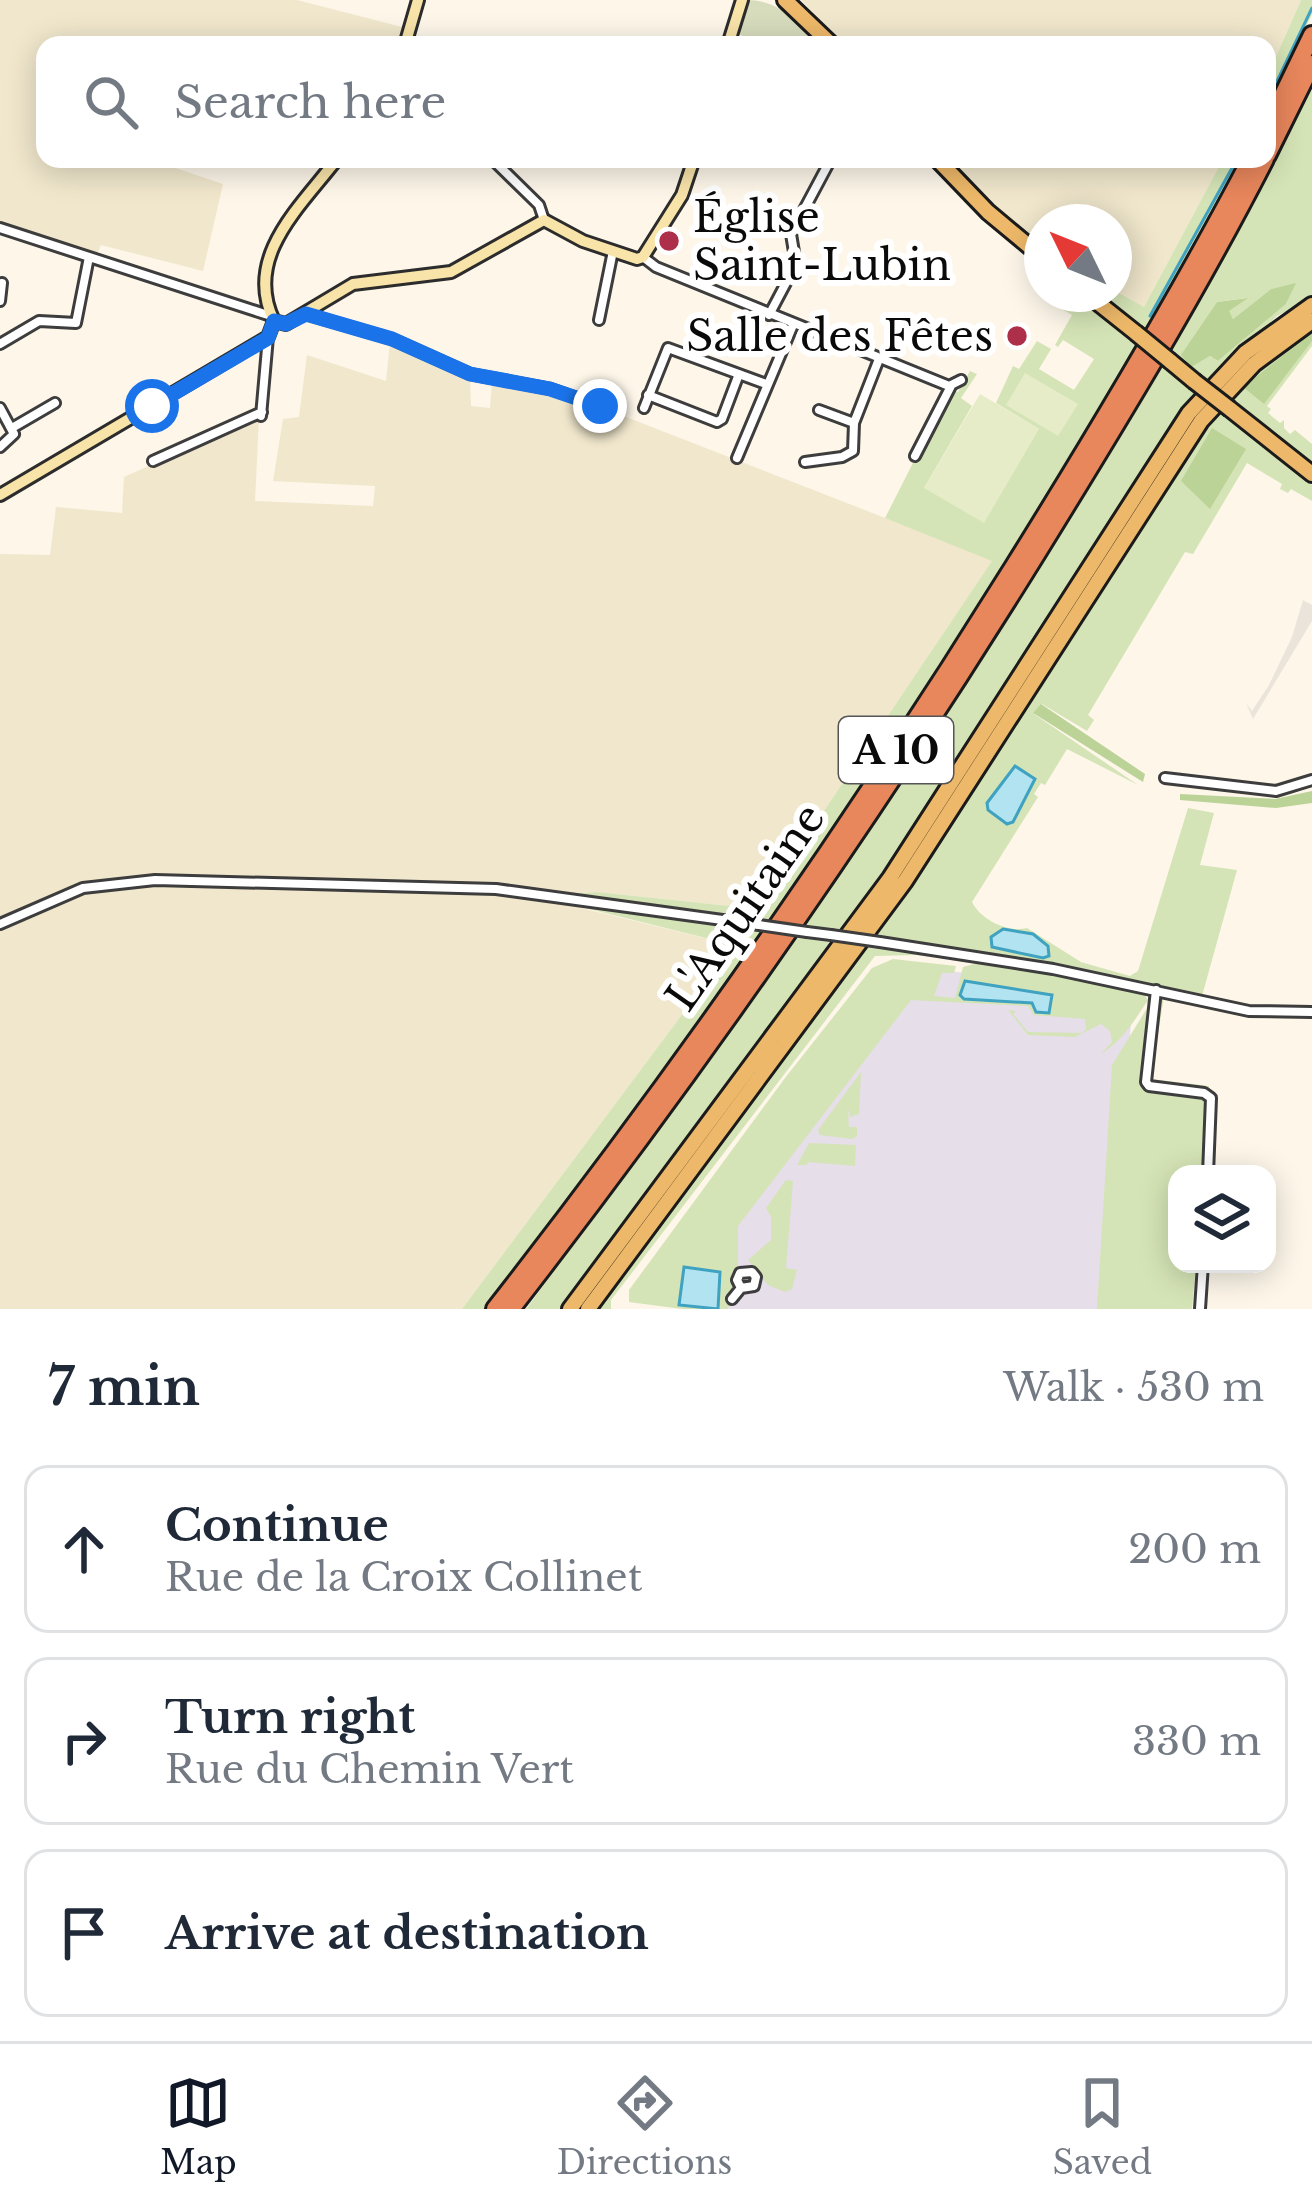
<!DOCTYPE html>
<meta charset="utf-8">
<style>
:root{--surface:#fff;--page:#f2f2f3;--text:#1f2937;--muted:#747a83;--line:#e0e1e3;--accent:#111827}
body{margin:0;font-family:"Libre Baskerville",serif;background:var(--page);color:var(--text)}
.controls{position:absolute;right:36px;bottom:36px;display:grid;overflow:hidden;border-radius:24px;box-shadow:0 6px 30px #0003}
.controls button{width:108px;height:108px;display:grid;place-items:center;padding:0;border:0;border-bottom:3px solid var(--line);background:var(--surface);color:var(--text);font:60px sans-serif}
.compass{position:absolute;left:1024px;top:204px;width:108px;height:108px;border-radius:50%;background:var(--surface);box-shadow:0 6px 30px #0003;rotate:313deg}
.stop{position:absolute;width:36px;height:36px;margin:-27px;border:9px solid #1a73e8;border-radius:50%;background:#fff}
.stop.end{background:#1a73e8;border-color:#fff;box-shadow:0 3px 12px #0008}
.list{margin:0;padding:0;list-style:none}
h2{display:flex;justify-content:space-between;align-items:center;height:156px;margin:0;padding:0 48px;font-size:51px}
h2 small{font-size:39px;font-weight:400;color:var(--muted)}
.list li{display:grid;grid-template-columns:78px 1fr auto;gap:36px;align-items:center;box-sizing:border-box;height:168px;margin:0 24px 24px;padding:0 24px;border:3px solid var(--line);border-radius:24px}
.list b{display:block;font-size:45px;white-space:nowrap}
.list p{margin:0;font-size:39px;white-space:nowrap;color:var(--muted)}
.list em{font-size:39px;font-style:normal;color:var(--muted)}
.icon{flex:none;width:66px;height:66px;fill:none;stroke:currentColor;stroke-width:2;stroke-linecap:round;stroke-linejoin:round}
.map{position:relative;flex:none;width:1312px;height:1309px;overflow:hidden}
.search{position:absolute;background:var(--surface);box-shadow:0 6px 30px #0003;left:36px;right:36px;top:36px;height:132px;display:flex;align-items:center;gap:30px;box-sizing:border-box;padding:0 42px;border-radius:24px;color:var(--muted);font-size:45px}
.sheet{height:732px;background:var(--surface)}
nav{display:flex;justify-content:space-around;align-items:center;box-sizing:border-box;height:168px;border-top:3px solid var(--line);background:var(--surface);font-size:33px;color:var(--muted)}
nav a{display:grid;justify-items:center;gap:6px}
nav .on{color:var(--accent)}
.map>svg:first-child{display:block}
</style>
<div class="map">
<svg width="1312" height="1309" viewBox="0 0 1312 1309">
<rect width="100%" height="100%" fill="#fdf6e9"/>
<path fill="#e6dee9" d="M916,967L1133,993L1111,1309H713L721,1227Z"/>
<path fill="#f0e7cc" d="M0,0H297L406,28L399,45H45V159H149L223,184L203,271L101,245L97,254L0,223Z
M801,0H1301L1267,77V45H845Z
M948,159H1223L1144,307L1114,290V222H1042V243L1019,228Z
M390,343L470,380L471,406L490,408L492,383L562,392L993,560L758,909L597,892L554,895V900L589,910L734,945L462,1309H0V554L50,555L56,507L122,513L124,477L259,417L255,501L373,506L375,486L273,481L283,419L299,417L307,355L386,381Z"/>
<path fill="#d5e4b6" fill-rule="evenodd" d="M1301,0H1312V14L1267,108V77Z
M1312,81V298L1277,316L1208,382L1166,349L1254,199ZM1295,284L1286,304L1218,361L1210,356L1191,366L1182,355L1217,302L1246,298L1228,311L1233,319L1271,289Z
M1223,159H1241L1145,332L1097,294H1114V290L1144,307Z
M1046,294H1077L1139,344L959,639L770,922L555,895L597,892L758,909L992,561L885,518L950,390L958,392L970,371L977,374L961,398L972,406L924,488L1039,429L996,403L1013,366L1019,369L1037,341L1051,349L1039,369L1074,390L1094,359L1063,340L1058,347L1055,345L1072,315L1053,304L1055,299Z
M1312,326V346L1267,406L1271,409L1268,413L1280,423L1284,420V428L1290,434L1295,430L1312,444V467L1227,397L1243,378Z
M1160,362L1197,393L847,933L800,926C929,751 1044,564 1156,378Z
M1217,409L1312,485V501L1291,489L1288,493L1280,489L1282,484L1247,463L1193,554L1185,552L1088,715L1094,720L1087,731L1042,704L1034,714L1138,785L1067,749L1045,785L1041,783L1034,794L1038,797L972,902C981,920 1008,933 1027,928L1081,962L1130,976L1138,971L1188,808L1214,813L1200,865L1237,870L1202,996L873,936L1129,539C1163,499 1186,452 1217,409Z
M553,900L765,930L485,1309H462L734,945Z
M795,934L828,939L837,946L565,1309H526L746,1010Z
M868,944L964,957L963,961L917,955L875,956L611,1300V1309H593Z
M893,959L956,966L954,973H942L934,996L955,998L963,967L985,961L1141,990L1148,1000C1135,1020 1122,1041 1101,1054L1112,1042L1110,1031L1101,1024L1075,1037L1028,1035L1008,1010L1016,1011L1013,1014L1028,1032L1082,1033L1086,1029L1085,1019L1034,1015L1028,1006L911,1000L738,1226V1267L728,1309H682L629,1302V1290L785,1078L872,968Z
M1164,996L1151,1079L1209,1086L1202,1174H1177V1264H1196L1192,1309H1097L1112,1065L1149,1005Z
M861,1072L859,1114L850,1117L848,1109L849,1131V1127H857V1136L852,1139L820,1135L818,1130Z
M809,1143L856,1145L855,1166L808,1162L807,1165H797Z
M786,1180L793,1181L786,1268L797,1270L792,1289L785,1292L768,1285L748,1260L771,1240V1217L766,1208Z"/>
<path fill="#bbd397" d="M1296,283L1286,304L1218,361L1210,356L1191,367L1181,355L1217,302L1248,298L1229,311L1233,319L1271,289Z
M1312,333V341L1264,404L1243,387Z
M1212,428L1246,449L1210,509L1181,481Z
M1041,704L1145,774L1143,782L1033,713Z
M1312,791V803L1276,808L1180,800V794L1275,799Z"/>
<path fill="#d7dcbd" d="M747,0C779,0 799,22 820,44L758,45L739,34Z"/>
<path fill="#e5ecc7" d="M1025,373L1078,404L1058,436L1006,405Z
M980,394L1039,429L984,523L924,488Z"/>
<path fill="#ebe4da" d="M1303,600L1312,605V621L1253,719L1246,703L1252,711L1269,685L1292,637Z"/>
<path fill="#b2e3f0" stroke="#3fa2c1" stroke-width="3" d="M1015,766L1035,779L1013,822L1007,824L988,810L987,803Z
M1003,929L1033,934L1048,946L1049,956L1043,958L992,947L991,937Z
M965,981L1052,995L1049,1013L1036,1012L1032,1003L964,999L960,995Z
M684,1267L720,1272L718,1309L679,1305Z"/>
<g fill="none" stroke-linecap="round" stroke-linejoin="round">
<path stroke="#3fa2c1" stroke-width="3" d="M1267,102L1312,8
M1150,316L1237,159"/>
<g stroke="#3d3d3d" stroke-width="14">
<path id="street" d="M492,159L539,205L544,220
M0,228L271,316
M643,257L656,267L949,386L961,380
M0,301L2,283
M306,314L392,339L470,374L551,389L600,406
M769,315L796,264L791,234L831,159
M599,320L613,251
M0,344L39,321L76,323L89,257
M648,395L717,422L722,419L739,374
M0,408L14,434L0,447
M644,408L668,348L766,384
M819,410L854,423
M261,416L268,337
M12,428L55,403
M915,456L951,386
M737,458L793,325
M153,461L262,412
M805,462L842,457L853,451L854,423L879,359
M1165,778L1276,791L1312,780
M0,924L83,888L155,880L496,889L759,925
M807,932L831,935
M880,942L1053,969L1249,1011L1312,1012
M1156,990L1146,1082L1149,1086L1204,1093L1211,1098L1208,1174
M732,1299L741,1288L754,1286L756,1277L752,1272L740,1273L737,1280L741,1288
M1200,1309L1203,1264"/>
</g>
<g stroke="#2c2c2c" stroke-width="16">
<path id="secondary" d="M405,45L418,0
M728,45L742,0
M274,321L286,324L353,284L451,272L544,220L583,241L637,259L643,257L682,195L694,159
M274,321C243,257 300,207 337,159
M0,495L268,337L274,321"/>
</g>
<g stroke="#1b1b1b" stroke-width="20">
<path id="primary" d="M785,0L832,45
M937,159L988,212L1042,257
M1087,294L1136,333
M1170,361L1194,381
M1230,409L1312,474
M570,1309L890,878L1189,413L1245,353L1312,305
M588,1309L905,881L1201,421L1254,364L1312,321"/>
</g>
<g stroke="#1b1b1b" stroke-width="22">
<path id="highway" d="M1267,128L1312,35
M1267,155L1312,64
M495,1309C681,1071 854,823 1014,566C1097,433 1178,298 1251,159
M511,1309C699,1067 875,814 1037,553C1116,425 1196,294 1265,159"/>
</g>
<use href="#street" stroke="#fff" stroke-width="8"/>
<use href="#secondary" stroke="#f8e3a9" stroke-width="10"/>
<use href="#primary" stroke="#edb869" stroke-width="14"/>
<use href="#highway" stroke="#e8865c" stroke-width="16"/>
<g stroke="#3d3d3d" stroke-width="14" stroke-linecap="butt">
<path id="street-bridge" d="M759,925L807,932
M831,935L880,942"/>
</g>
<g stroke="#1b1b1b" stroke-width="20" stroke-linecap="butt">
<path id="primary-bridge" d="M1136,333L1170,361
M1194,381L1230,409"/>
</g>
<use href="#street-bridge" stroke="#fff" stroke-width="8"/>
<use href="#primary-bridge" stroke="#edb869" stroke-width="14"/>
</g>
<g fill="none" stroke-linecap="round" stroke-linejoin="round">
<path stroke="#1a73e8" stroke-width="15" d="M152,406L268,338L274,321L286,324L306,314L392,339L470,374L550,389L600,406"/>
</g>
<g fill="#ad2f49" stroke="#fff" stroke-width="4.5">
<circle cx="669" cy="241" r="12"/>
<circle cx="1017" cy="336" r="12"/>
</g>
<g text-anchor="middle" dominant-baseline="central" stroke-width="12" stroke-linejoin="round" paint-order="stroke">
<rect fill="#fff" stroke="#545454" stroke-width="3" x="839" y="717" width="114" height="66" rx="9"/>
<g font-size="39" font-weight="bold" fill="#0a0a0a">
<text x="896" y="750">A 10</text>
</g>
<g font-size="42" fill="#0a0a0a" stroke="#fff" text-anchor="start">
<text x="693" y="217">Église<tspan x="693" dy="48">Saint-Lubin</tspan></text>
<text x="993" y="336" text-anchor="end">Salle des Fêtes</text>
</g>
<g font-size="42" fill="#0a0a0a" stroke="#fff">
<text transform="translate(745 907) rotate(-55)">L'Aquitaine</text>
</g>
</g>
</svg>
<div class="controls">
<button><svg class="icon" aria-label="layers" viewBox="0 0 24 24"><path d="M12 4l9 5-9 5-9-5zM3 14l9 5 9-5"/></svg></button>
</div>
<svg class="compass" viewBox="-18 -18 36 36"><path d="M0-13l5 13h-10z" fill="#e53935"/><path d="M0 13l5-13h-10z" fill="#747a83"/></svg>
<div class="stop" style="left:152px;top:406px"></div>
<div class="stop end" style="left:600px;top:406px"></div>
<div class="search"><svg class="icon" aria-label="search" viewBox="0 0 24 24"><circle cx="10" cy="10" r="6"/><path d="M15 15l6 6"/></svg>Search here</div>
</div>
<section class="sheet">
<h2>7 min<small>Walk · 530 m</small></h2>
<ul class="list">
<li><svg class="icon" aria-label="ahead" viewBox="0 0 24 24"><path d="M12 20V5M6 11l6-6 6 6"/></svg><div><b>Continue</b><p>Rue de la Croix Collinet</p></div><em>200 m</em></li>
<li><svg class="icon" aria-label="right" viewBox="0 0 24 24"><path d="M7 20v-9h11M14 6l5 5-5 5"/></svg><div><b>Turn right</b><p>Rue du Chemin Vert</p></div><em>330 m</em></li>
<li><svg class="icon" aria-label="arrive" viewBox="0 0 24 24"><path d="M6 21V4h12l-3 4 3 4H6"/></svg><div><b>Arrive at destination</b></div></li>
</ul>
</section>
<nav>
<a class="on"><svg class="icon" aria-label="map" viewBox="0 0 24 24"><path d="M3 6l6-2 6 2 6-2v14l-6 2-6-2-6 2zM9 4v14M15 6v14"/></svg>Map</a>
<a><svg class="icon" aria-label="directions" viewBox="0 0 24 24"><path d="M12 3l9 9-9 9-9-9zM9 14v-3h6M13 9l2 2-2 2"/></svg>Directions</a>
<a><svg class="icon" aria-label="saved" viewBox="0 0 24 24"><path d="M7 4h10v16l-5-4-5 4z"/></svg>Saved</a>
</nav>
